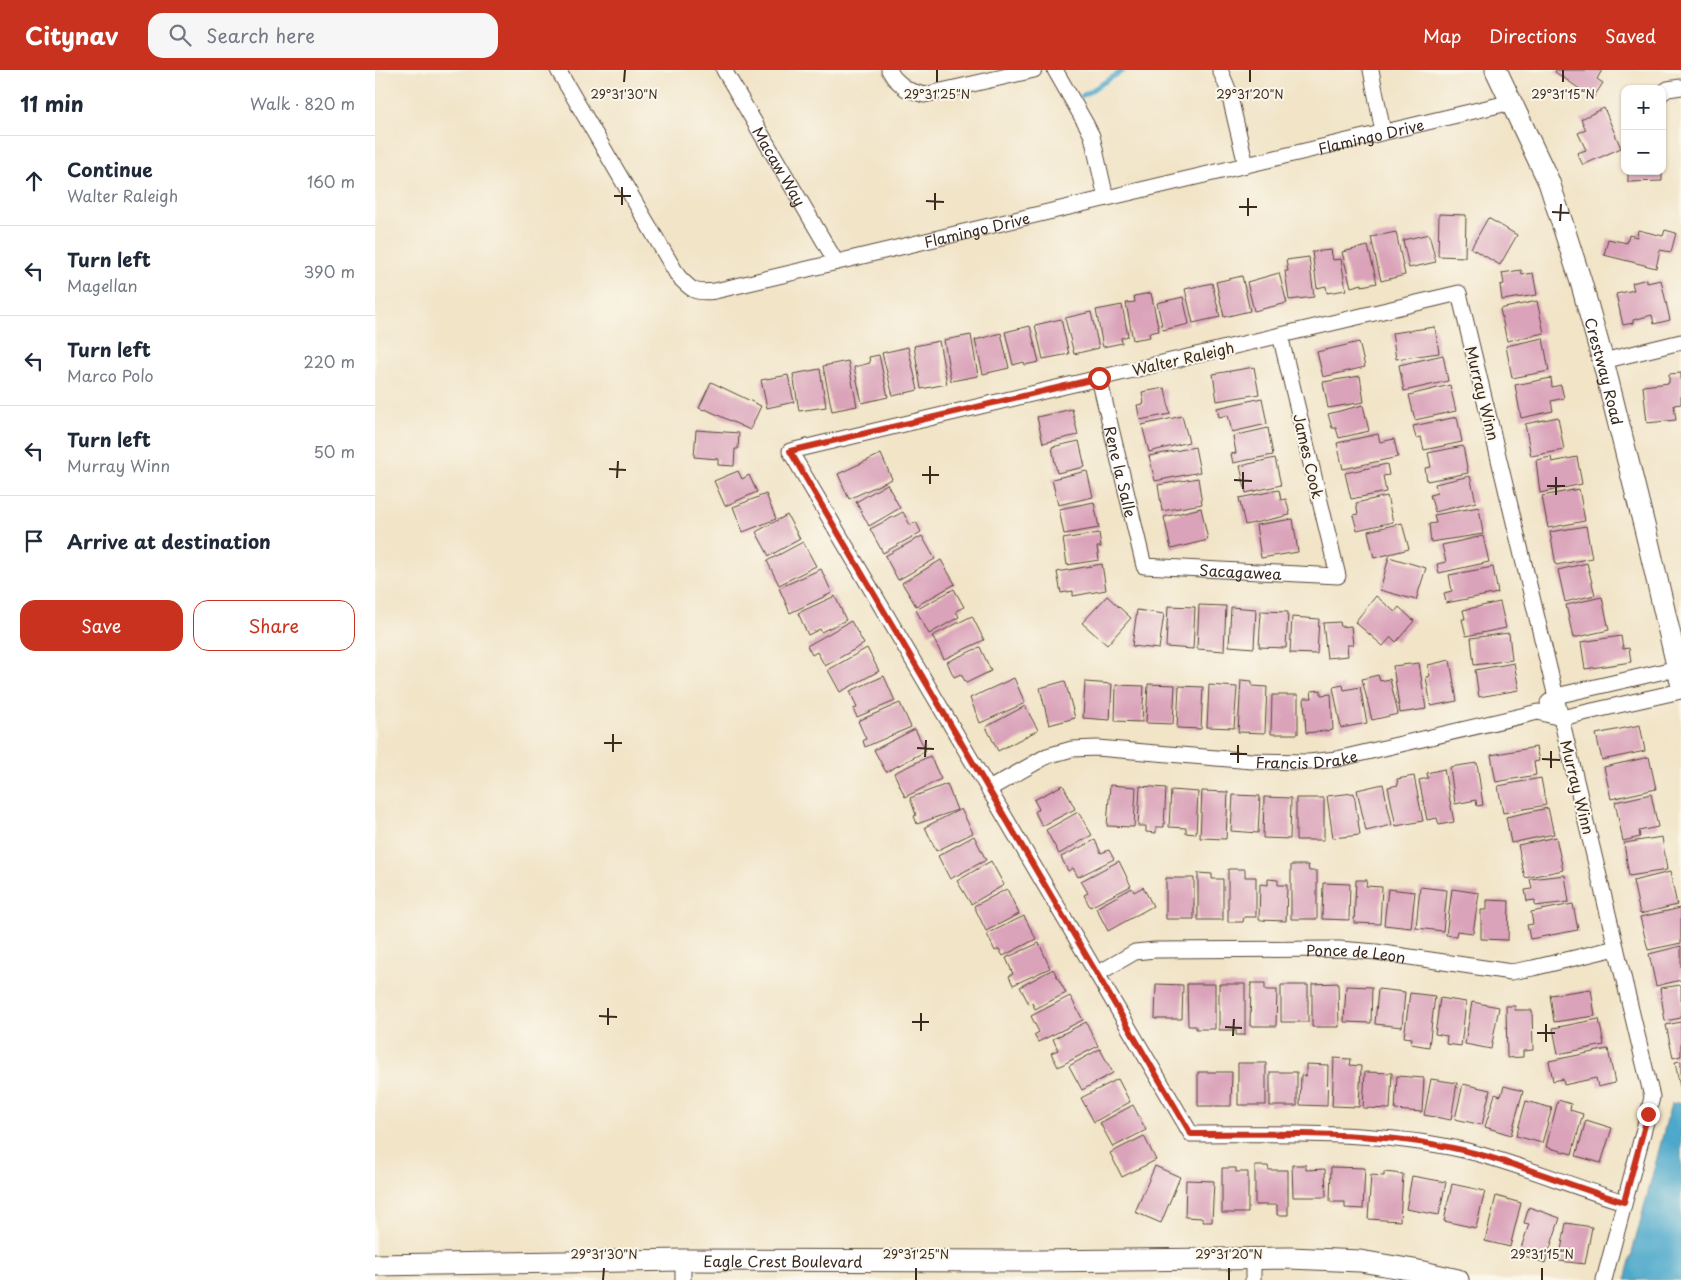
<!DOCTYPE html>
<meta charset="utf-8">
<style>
:root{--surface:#fff;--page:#f6f6f7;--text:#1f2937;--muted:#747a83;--line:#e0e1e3;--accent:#c8321e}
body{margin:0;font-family:"Playpen Sans",sans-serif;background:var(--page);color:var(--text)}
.controls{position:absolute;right:15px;top:15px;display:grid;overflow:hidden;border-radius:10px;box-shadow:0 1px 4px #0004}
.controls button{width:45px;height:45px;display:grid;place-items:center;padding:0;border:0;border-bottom:1px solid var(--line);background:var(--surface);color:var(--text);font:25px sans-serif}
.stop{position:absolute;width:15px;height:15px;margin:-11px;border:4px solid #c8321e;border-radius:50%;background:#fff}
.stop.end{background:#c8321e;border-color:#fff;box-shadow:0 1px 5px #0008}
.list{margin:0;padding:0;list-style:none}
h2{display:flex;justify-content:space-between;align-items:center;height:65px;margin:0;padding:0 20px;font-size:21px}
h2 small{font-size:16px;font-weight:400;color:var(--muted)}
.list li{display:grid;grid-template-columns:32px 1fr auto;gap:15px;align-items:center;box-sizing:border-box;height:90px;padding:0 20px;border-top:1px solid var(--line)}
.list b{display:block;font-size:19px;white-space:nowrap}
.list p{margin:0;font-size:16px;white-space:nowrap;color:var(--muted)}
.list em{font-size:16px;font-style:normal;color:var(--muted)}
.actions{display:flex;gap:10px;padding:15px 20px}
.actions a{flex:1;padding:11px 0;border:1px solid var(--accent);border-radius:15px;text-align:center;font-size:18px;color:var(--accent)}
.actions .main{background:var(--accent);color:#fff}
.icon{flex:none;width:28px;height:28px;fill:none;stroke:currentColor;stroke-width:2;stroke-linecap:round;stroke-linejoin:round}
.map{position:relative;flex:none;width:1306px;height:1210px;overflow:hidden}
header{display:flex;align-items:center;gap:30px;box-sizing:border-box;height:70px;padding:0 25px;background:var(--accent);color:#fff}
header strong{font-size:24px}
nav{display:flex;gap:28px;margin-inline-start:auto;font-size:18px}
.search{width:350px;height:45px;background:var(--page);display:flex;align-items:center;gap:12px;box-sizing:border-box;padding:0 18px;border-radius:15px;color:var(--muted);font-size:19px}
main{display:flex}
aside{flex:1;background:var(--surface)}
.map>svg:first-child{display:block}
</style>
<header>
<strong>Citynav</strong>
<div class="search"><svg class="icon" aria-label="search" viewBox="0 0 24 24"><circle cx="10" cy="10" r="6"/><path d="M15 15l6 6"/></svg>Search here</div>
<nav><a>Map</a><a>Directions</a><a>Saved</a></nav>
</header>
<main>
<aside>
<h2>11 min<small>Walk · 820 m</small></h2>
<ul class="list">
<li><svg class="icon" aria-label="ahead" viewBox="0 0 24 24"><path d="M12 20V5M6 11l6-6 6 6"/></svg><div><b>Continue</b><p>Walter Raleigh</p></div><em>160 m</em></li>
<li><svg class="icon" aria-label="left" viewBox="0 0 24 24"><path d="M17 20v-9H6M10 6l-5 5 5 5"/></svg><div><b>Turn left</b><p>Magellan</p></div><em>390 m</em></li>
<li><svg class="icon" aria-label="left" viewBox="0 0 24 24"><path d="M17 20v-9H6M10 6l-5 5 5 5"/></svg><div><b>Turn left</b><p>Marco Polo</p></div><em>220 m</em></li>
<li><svg class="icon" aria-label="left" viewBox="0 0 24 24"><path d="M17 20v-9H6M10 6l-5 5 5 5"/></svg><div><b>Turn left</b><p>Murray Winn</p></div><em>50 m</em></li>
<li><svg class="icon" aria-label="arrive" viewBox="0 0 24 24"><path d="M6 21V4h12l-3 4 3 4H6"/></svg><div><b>Arrive at destination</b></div></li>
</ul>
<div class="actions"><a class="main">Save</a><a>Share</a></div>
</aside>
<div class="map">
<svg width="1306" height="1210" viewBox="0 0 1306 1210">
<rect width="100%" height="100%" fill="#fbf7ec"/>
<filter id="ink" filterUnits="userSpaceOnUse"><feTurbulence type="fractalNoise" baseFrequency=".02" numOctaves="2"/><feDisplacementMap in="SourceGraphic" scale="10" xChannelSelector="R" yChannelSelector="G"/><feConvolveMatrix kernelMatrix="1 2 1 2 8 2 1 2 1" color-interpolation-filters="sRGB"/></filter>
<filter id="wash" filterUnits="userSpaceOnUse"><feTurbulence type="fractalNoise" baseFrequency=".0096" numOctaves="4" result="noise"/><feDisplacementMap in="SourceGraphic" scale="20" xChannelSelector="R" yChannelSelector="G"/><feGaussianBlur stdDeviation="1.12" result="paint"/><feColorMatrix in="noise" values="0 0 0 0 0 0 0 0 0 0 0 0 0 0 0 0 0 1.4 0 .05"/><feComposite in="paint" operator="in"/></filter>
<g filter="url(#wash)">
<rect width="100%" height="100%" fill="#f1e4c7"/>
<path fill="#4da9cb" stroke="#446a74" d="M1306,1032V1210H1250L1296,1034Z"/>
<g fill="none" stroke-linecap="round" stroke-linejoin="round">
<path stroke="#4da9cb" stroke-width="4.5" d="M707,26L749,0"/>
</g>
<g id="blocks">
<path fill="#daa3b9" d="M1181,0H1227L1222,9L1228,13L1218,28L1180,2Z
M1229,38L1246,78L1208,95L1202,83L1211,80L1203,63L1211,60L1206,49Z
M1253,101H1287V111L1253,112Z
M1064,144L1091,145L1090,187L1063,186Z
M1113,148L1142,165L1125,195L1096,178Z
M1263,160L1288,166L1290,160L1301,163L1296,182L1285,180L1281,198L1229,185L1233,169L1252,173L1254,165L1262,167Z
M1021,162L1030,205L1006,211L996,167Z
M1054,164L1061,192L1034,198L1028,170Z
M993,176L1002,213L987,216V214L976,217L967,182Z
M956,180L958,190L966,189L971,220L952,223L951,216L942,218L937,182Z
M934,187L939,227L914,230L910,201H913L911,190Z
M1146,200L1147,205L1158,203L1162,225L1127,230L1125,215L1129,214L1127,203Z
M904,203L912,233L879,241L872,212Z
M867,206L875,241L849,247L841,212Z
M1272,209V213L1286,210L1295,250L1279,254L1277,245L1258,250V253L1248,255L1241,224L1259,220L1257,213Z
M837,213L845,247L818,253L810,219Z
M776,223L784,261L774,263L775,267L758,270L751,233L760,232L759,226Z
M808,227L814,254L788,260L782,233Z
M1162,231L1169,263L1132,271L1125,239Z
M747,235L753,266L746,268L747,273L728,277L721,240Z
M716,242L724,278L699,284L690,248Z
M686,249L694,284L668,289L660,255Z
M655,256L664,292L650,295L649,292L638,295L630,262Z
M1060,257L1064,283L1021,289L1017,263Z
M626,263L634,298L608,304L600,270Z
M596,265L603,306L576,311L569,270Z
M1168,268L1174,301L1137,308L1131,276Z
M564,271L572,314L546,319L539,276Z
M984,272L990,297L948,307L942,282Z
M533,277L543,320L518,326L507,283Z
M504,285L513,327L487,333L479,297L495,293L494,287Z
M1068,285L1073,311L1029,321L1024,295Z
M473,291L482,336L457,341L448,296Z
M879,297L884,324L842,331L838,304Z
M445,299L451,337L424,341L418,304Z
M1306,303V334L1299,335L1301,350L1272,353L1268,316L1294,313V304Z
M413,305L419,332L392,338L386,310Z
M985,306L989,332L953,338L948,312Z
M1176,308L1177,317L1186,315L1189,328L1176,331L1178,341L1146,348L1140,315Z
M336,312L386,336L375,360L330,339L329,340L324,338Z
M1075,315L1081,341L1040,350L1034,325Z
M790,318L795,344L765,350L762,335L769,334L767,322Z
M887,328L892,354L857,362L853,345L844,347L842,338Z
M988,335L994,361L964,368L961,358H957L953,344Z
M697,339L703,365L668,373L662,347Z
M807,346L814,372L774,382L767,355Z
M1082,347L1087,372L1049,380L1046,367L1041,368L1038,356Z
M1183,347L1189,380L1156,386L1150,354Z
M893,358L898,385L858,393L856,384L861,383L858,366Z
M321,360L364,363L363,379H360L359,396L343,395V389L319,387Z
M1003,364L1005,372L1019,369L1023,387L968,399L962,373Z
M704,371L710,397L682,403L677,377Z
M1088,376L1093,403L1052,411L1050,398L1056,397L1053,383Z
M820,377L825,402L780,411L774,386Z
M506,384L517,409L474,429L463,404Z
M1176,387L1177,392L1202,387L1207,414L1165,423L1161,390Z
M900,388L906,415L871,423L865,396Z
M1012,394L1014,405L1008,406L1011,422L976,429L970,403Z
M363,401L367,409L374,405L382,422L350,436L339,411Z
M712,401L718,427L683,435L677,409Z
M1095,406L1101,432L1060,442L1055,425L1062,423L1060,414Z
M823,408L827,434L787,441L783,415Z
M512,414L525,438L494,456L481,432Z
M1204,419L1210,451L1173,458L1167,426Z
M904,420L906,430L911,429L915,445L870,455L864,428Z
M391,424L401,449L368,462L358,437Z
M1012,426L1018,452L982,460L978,445L983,444L981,433Z
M719,432L724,458L689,464L684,439Z
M1104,437L1108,464L1056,472L1054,454L1061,453L1059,445Z
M826,438L833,470L796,479L789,447Z
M528,442L535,455L541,452L546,462L508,483L495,459Z
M412,445L425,469L394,486L381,462Z
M918,449L923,482L886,488L881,455Z
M1027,453L1034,479L999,488L993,461Z
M1211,456L1217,488L1181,495L1175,462Z
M724,463L726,477H722L724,490L692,495L688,469Z
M547,466L560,489L523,510L510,486Z
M1108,466L1114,492L1064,503L1062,494L1071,492L1067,475Z
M428,472L441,496L404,515L392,491Z
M1014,487L1051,498L1041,530L1005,520Z
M566,490L580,514L541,536L527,513Z
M1212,493L1220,525L1190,532L1183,500Z
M727,494L731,520L698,526V521L686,523L682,502Z
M1118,497L1123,523L1071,533L1069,523L1077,521L1074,505Z
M446,499L457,523L415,543L404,518Z
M579,519L589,537L581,541L584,547L554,564L541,540Z
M460,526L471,550L446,562L445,559L433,565L423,543Z
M732,526L756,548L732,575L707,553Z
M1001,526L1020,542L1024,537L1039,551L1021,572L1016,567L1008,576L980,552Z
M1227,527L1234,560L1198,568L1191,535Z
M1125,532L1131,558L1091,566L1087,549H1090L1088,540Z
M824,535L851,536L849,581L822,579Z
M793,536L820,537L818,579L791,577Z
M856,537L881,539L879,578L854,576Z
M762,540L789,544L784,579L757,576Z
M886,541L913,542L911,578L884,577Z
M597,546L609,570L569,589L557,566Z
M917,547L944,549L942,584L915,583Z
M476,551L489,574L450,596L442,582L437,585L432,576Z
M965,552L966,557L976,556L978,575H972L973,586L952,588L948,553Z
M1134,563L1137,590L1099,595L1096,568Z
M1246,566L1248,579L1254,578L1256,592L1210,599L1206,572Z
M605,577L616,601L591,613L586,604L579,607L572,592Z
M492,578L504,601L465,622L453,600Z
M1075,590L1082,631L1056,636L1051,607L1055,606L1053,595Z
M1044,593L1051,639L1025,643L1018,596Z
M1139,593L1144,620L1104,627L1100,600Z
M1003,605L1005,611L1015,609L1023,644L997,650L987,609Z
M509,606L520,631L482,647L478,639L482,638L475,621Z
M639,608L650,633L605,653L595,628Z
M866,610L877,611V616L892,617L890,663L863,662Z
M690,611L700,648L674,655L665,618Z
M710,612L737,614L735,650L708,648Z
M773,614L800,615L798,654L771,653Z
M741,615L769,616L767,652L740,651Z
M834,615L862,617L859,658L832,657Z
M968,615L969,620L985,617L992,653L966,658L958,617Z
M804,616L828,617L826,659L802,658Z
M946,620V625L956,624L958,660L931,663L929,628H937L936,621Z
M897,625H923V664H896Z
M525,633L536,657L490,677L488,671L491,669L483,651Z
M650,636L663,660L623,681L611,657Z
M1265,655L1270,681L1227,690L1221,664Z
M540,659L551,681L511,702L499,680Z
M1161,677L1164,691L1159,692L1161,705L1121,712L1116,685Z
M555,686L566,709L530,727L519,703Z
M1274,687L1281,719L1236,729L1229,697Z
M1102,693L1108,735L1102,736L1101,730L1080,734L1075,697Z
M1069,699L1079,752L1064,755L1062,748L1052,750L1044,710L1053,708L1052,703Z
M1039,706L1048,751L1021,756L1013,717L1023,715L1022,709Z
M1166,708L1171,735L1128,743L1123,716Z
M572,714L582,740L542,754L539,746L541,745L535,728Z
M1008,714L1017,755L991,761L982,720Z
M688,715L700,739L667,756L660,742L664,739L659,730Z
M735,715L761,717L759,757L732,756Z
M765,716L791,718L789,757H781V763L771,762V756H763Z
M796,720L823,722L821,764L811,763V758L794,757Z
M827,721L853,722L851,769L825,768Z
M979,723L985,765L958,768L952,726Z
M1276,724L1283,757L1264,761L1265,767L1248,771L1240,732Z
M858,725L885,726L883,763L856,761Z
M889,727L916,728L915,769L888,768Z
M921,728H949V770H921Z
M1173,738L1179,764L1136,773L1131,747Z
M586,739L598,763L561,781L550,757Z
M703,742L717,765L684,784L671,760Z
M599,766L611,790L575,809L563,786Z
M1181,767L1188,800L1150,808L1143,775Z
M1287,767L1292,800L1254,806L1249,773Z
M720,770L726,783L734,780L739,789L703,807L698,798L693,801L686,787Z
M616,791L629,815L596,834L582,811Z
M744,791L756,816L715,837L709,825L713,823L706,811Z
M916,795H933L934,801H942V849H916Z
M853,799H870V807H881V847H869L868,852H853Z
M1295,802L1302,835L1265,844L1258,811Z
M823,803L837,804V809H848V850H823Z
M1190,805L1194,832L1160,836V830L1152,831L1150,820L1157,819L1155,809Z
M791,808H819V849H791Z
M893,809L903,810V815H912L911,851L884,850L885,814L893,815Z
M981,810H992L991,816L1007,817L1005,854L979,853Z
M948,813L975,814L974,850L947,849Z
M768,817L778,836L733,861L721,838L757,818L759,822Z
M1045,817L1072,820L1068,861L1041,858Z
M632,819L644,844L611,861L599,836Z
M1013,819L1040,822L1036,858L1009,855Z
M1077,819L1104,823L1098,863L1082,861L1081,866L1071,865Z
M1112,830L1134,831L1133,870L1106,869V840H1112Z
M1198,834L1203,860L1155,869L1152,855L1158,854L1156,842Z
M1306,838V873L1273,880L1265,847Z
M649,846L661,869L628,886L624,879L620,881L612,864Z
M664,873L675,898L638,915L634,906L638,904L631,888Z
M1306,876V910L1281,916L1274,884Z
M678,899L691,923L660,939L657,933L654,934L645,917Z
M876,913H890V920H902L901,956H875Z
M963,913L964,957H937V914Z
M781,914L808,915L807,949H780Z
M812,914H840V959H821V956H813Z
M844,914H870V965H861V960H844Z
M906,915H933V952H906Z
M1306,915V948L1290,951L1285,918Z
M971,916L997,917L996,953L969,952Z
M1003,919L1030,922L1027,957L1000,954Z
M1216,919L1220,946L1179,952L1175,925Z
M1035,923L1060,926L1054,977L1036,974L1037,968L1029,967Z
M695,926L708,950L663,972L659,965L664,962L656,946Z
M1065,928L1091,932L1086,976L1071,974L1072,966L1060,964Z
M1097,932L1124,937L1116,979L1090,974Z
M1131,936H1140V940H1157L1158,980L1148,981V987L1132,988Z
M1224,949L1229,975L1183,984L1178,958Z
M711,952L723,976L683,997L676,983L683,980L678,969Z
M1306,952V986L1298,988L1291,955Z
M725,979L738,1003L707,1020L694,996Z
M1233,979L1240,1013L1223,1017L1221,1008L1189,1015L1188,1009L1178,1011L1174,991Z
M959,988L976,989L975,995L986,996L984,1037L957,1036Z
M1306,991V1016L1305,1017L1300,992Z
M863,993H891V1035H863Z
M931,994L953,995L952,1036L925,1035L926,1005L931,1006Z
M823,1002H857L856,1036H823Z
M895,1002H922V1036H895Z
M990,1002L1017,1003L1015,1039L988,1038Z
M1022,1006L1049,1008L1047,1042L1020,1040Z
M743,1009L755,1032L719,1052L706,1028Z
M1056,1009L1082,1013L1076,1050L1049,1045Z
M1088,1014L1115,1020L1107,1055L1080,1049Z
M1129,1016L1148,1021L1136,1065L1110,1057L1120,1024L1126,1026Z
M1183,1030L1196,1034L1195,1040L1208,1044L1197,1084L1171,1077Z
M1151,1031L1177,1038L1167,1073L1141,1066Z
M758,1035L771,1060L738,1077L725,1053Z
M1211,1050L1237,1058L1226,1093L1201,1086Z
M769,1066L781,1090L747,1107L735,1083Z
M917,1095H931V1100L950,1099L951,1127H918Z
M780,1096L805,1107L786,1153L760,1142Z
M880,1096H893L894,1100H913V1145H902V1135H880Z
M956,1097L990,1098L988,1139L970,1138V1132H955Z
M847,1098H861V1102H873V1143H847Z
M1009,1102L1028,1104L1025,1151L993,1149L996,1105L1009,1106Z
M1037,1106L1071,1112L1064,1145L1031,1139Z
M811,1110L839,1111L837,1152H828V1148L810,1147Z
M1077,1114L1110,1121L1101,1158L1069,1151Z
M1121,1126L1146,1133L1135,1177L1110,1171Z
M1154,1137L1185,1148L1170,1193L1144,1184L1154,1154L1149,1153Z
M1191,1153L1217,1157L1210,1194L1184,1191Z"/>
</g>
</g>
<g filter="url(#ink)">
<use href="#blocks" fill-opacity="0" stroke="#564637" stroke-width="1"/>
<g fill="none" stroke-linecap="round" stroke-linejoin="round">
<g stroke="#564637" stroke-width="17">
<g id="street">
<path id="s1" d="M183,0L303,206C316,220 320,224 340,221L1137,32"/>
<path id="s2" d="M349,0L461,192"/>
<path d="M514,0L519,8L531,19L549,25L659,0"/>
<path d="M680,0L711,54L717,66L731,128"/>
<path d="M845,0L853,19L871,95"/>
<path d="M996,0L1008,62"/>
<path d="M1287,23L1293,19L1306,17"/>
<path d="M1228,291L1306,272"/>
<path id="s3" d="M724,308L769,496L963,506L905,265"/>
<path d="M1173,633L1181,626L1303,598"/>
<path id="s4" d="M614,719L672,686L697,679L722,678L877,691L934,692L962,689L1163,642L1186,648L1306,621"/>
<path id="s5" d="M722,904L760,882L780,880L964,879L1001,882L1136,902L1158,898L1241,878"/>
<path d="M878,1188V1210"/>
<path d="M308,1190V1210"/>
<path d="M1229,1210L1273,1044L1277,1027L1084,223L415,381L816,1064C906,1064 999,1060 1088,1080C1143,1093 1195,1116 1249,1132"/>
</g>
</g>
<g stroke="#564637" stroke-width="23">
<g id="secondary">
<path id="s6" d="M1121,0L1174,112L1206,212L1228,291L1272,467L1306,612"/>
<path id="s7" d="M0,1195L308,1190L664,1191L915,1188L985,1191L1039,1200L1083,1210"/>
</g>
</g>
<use href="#street" stroke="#fff" stroke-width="15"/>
<use href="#secondary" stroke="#fff" stroke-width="21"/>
</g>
</g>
<g fill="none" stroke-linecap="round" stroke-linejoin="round" filter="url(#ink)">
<path stroke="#c8321e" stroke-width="6" d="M724,308L415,381L816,1064C906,1064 999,1060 1087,1080C1143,1093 1195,1116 1249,1132L1273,1044"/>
</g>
<path fill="none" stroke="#3b2a1e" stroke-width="2" d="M249,12L250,0M562,12V0M875,12V0M1188,12V0M239,126H256M551,131L569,132M247,135V117M864,137H882M560,140V123M1177,142L1194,143M873,146V128M1185,151L1186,134M234,399L251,400M547,405H564M242,408L243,391M859,410L877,411M555,414V396M1172,416H1190M868,419V402M1181,425V407M229,673H247M542,678L559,679M238,682V664M855,684H872M550,687L551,670M1167,689L1185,690M863,693V675M1176,698V681M224,946L242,947M537,952H554M233,955V938M850,957L867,958M546,961V943M1162,963H1180M858,966L859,949M1171,972V954M228,1210L229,1198M541,1210V1198M854,1210V1198M1167,1210V1198"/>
<g text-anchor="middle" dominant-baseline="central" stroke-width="4" stroke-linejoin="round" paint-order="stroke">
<g font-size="15" fill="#3b2a1e" stroke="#fbf7ec">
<text stroke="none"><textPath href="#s1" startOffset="955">Flamingo Drive</textPath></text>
<text stroke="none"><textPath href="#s2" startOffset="111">Macaw Way</textPath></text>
<text stroke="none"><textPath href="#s1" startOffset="550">Flamingo Drive</textPath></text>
<text transform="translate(808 288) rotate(-13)">Walter Raleigh</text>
<text stroke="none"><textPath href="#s6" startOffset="321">Crestway Road</textPath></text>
<text transform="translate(1108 323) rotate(76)">Murray Winn</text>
<text transform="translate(934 386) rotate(77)">James Cook</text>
<text stroke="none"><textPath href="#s3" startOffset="96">Rene la Salle</textPath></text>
<text stroke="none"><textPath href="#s3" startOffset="290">Sacagawea</textPath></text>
<text stroke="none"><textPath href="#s4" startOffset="328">Francis Drake</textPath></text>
<text transform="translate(1203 717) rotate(76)">Murray Winn</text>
<text stroke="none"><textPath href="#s5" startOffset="265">Ponce de Leon</textPath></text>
<text stroke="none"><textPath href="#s7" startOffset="408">Eagle Crest Boulevard</textPath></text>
</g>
</g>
<g font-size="12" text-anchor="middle" fill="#3b2a1e" stroke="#fbf7ec" stroke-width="4" stroke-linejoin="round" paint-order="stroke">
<text x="249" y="29">29°31'30"N</text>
<text x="562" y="29">29°31'25"N</text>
<text x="875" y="29">29°31'20"N</text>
<text x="1188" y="29">29°31'15"N</text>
<text x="229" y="1189">29°31'30"N</text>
<text x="541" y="1189">29°31'25"N</text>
<text x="854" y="1189">29°31'20"N</text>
<text x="1167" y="1189">29°31'15"N</text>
</g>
</svg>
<div class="controls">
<button>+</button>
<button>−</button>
</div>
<div class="stop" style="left:724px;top:308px"></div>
<div class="stop end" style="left:1273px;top:1044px"></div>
</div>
</main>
